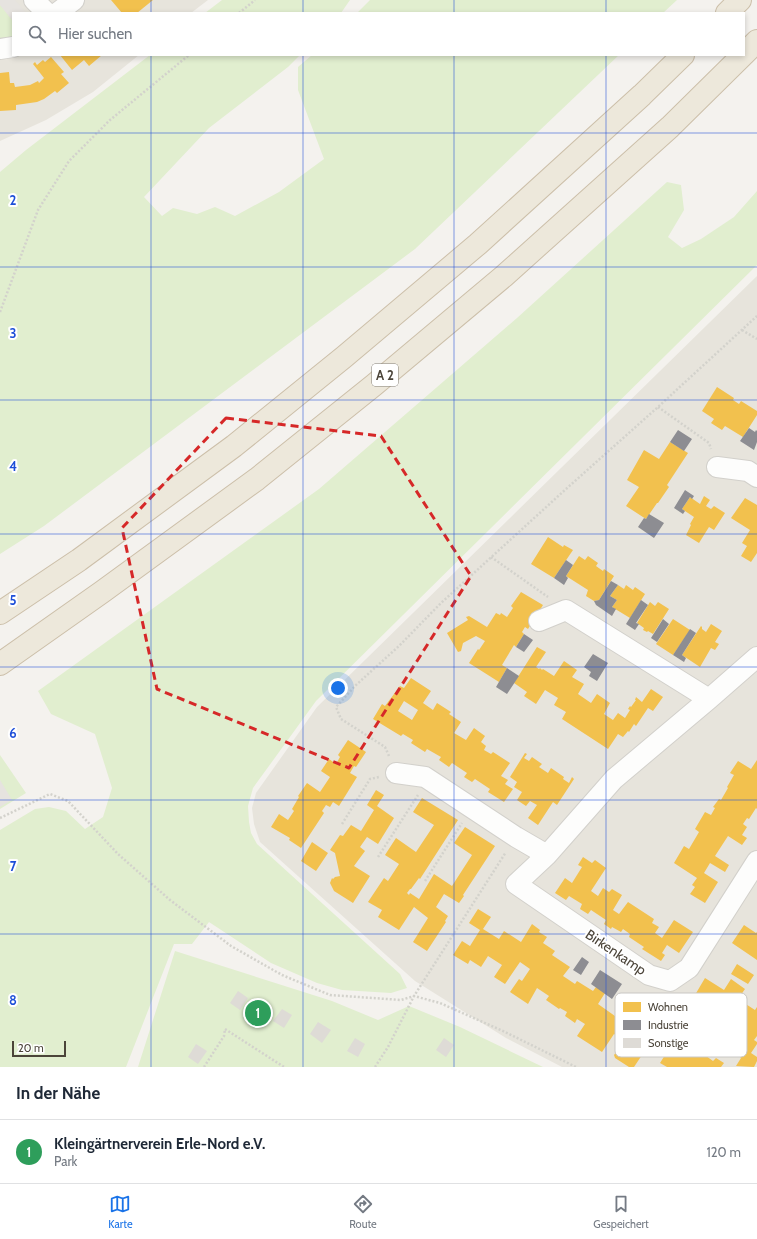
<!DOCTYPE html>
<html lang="de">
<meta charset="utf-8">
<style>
:root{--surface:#fff;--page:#f6f6f7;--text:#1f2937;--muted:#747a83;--line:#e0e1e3;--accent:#1a73e8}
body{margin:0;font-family:Cabin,sans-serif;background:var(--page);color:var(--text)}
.scale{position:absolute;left:12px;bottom:10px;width:54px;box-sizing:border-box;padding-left:4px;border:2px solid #4b4439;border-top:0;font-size:11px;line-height:14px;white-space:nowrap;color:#4b4439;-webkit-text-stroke:3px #fff;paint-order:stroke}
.you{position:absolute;left:338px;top:688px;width:14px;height:14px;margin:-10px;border:3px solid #fff;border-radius:50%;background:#1a73e8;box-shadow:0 0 0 6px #1a73e833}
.badge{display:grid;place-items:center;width:26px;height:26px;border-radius:50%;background:var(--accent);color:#fff;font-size:13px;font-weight:700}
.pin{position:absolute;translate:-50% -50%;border:2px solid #fff;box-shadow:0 1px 4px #0006}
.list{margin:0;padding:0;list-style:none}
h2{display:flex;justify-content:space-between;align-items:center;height:52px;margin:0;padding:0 16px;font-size:17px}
h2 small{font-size:13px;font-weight:400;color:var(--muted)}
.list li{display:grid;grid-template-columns:26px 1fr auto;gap:12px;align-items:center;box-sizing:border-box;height:64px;padding:0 16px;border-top:1px solid var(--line)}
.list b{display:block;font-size:15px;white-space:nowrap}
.list p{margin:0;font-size:13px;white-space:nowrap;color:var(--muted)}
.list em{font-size:13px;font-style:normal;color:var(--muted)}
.icon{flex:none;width:22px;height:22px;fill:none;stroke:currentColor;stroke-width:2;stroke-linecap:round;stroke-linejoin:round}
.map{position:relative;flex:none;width:757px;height:1067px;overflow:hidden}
.search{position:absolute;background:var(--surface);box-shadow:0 2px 6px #0003;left:12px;right:12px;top:12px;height:44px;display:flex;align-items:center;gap:10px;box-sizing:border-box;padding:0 14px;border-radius:0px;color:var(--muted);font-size:15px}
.sheet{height:116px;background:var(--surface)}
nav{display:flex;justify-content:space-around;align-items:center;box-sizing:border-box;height:56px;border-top:1px solid var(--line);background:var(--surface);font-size:11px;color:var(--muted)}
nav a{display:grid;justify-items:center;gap:2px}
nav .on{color:var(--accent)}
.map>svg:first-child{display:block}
</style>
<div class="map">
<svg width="757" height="1067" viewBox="0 0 757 1067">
<rect width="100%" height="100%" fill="#f4f2ee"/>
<path fill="#e7e4dc" d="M0,0H208L191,13H13V55H139L93,92L46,120L0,141Z
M757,276V1067H562L506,1038L415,981L260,842L254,824L252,808L256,793L317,707Z"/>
<path fill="#e1eecf" d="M222,0H350L341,13H205Z
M370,0H677L663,13H357Z
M0,5L13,21V40L0,43Z
M150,55H300L288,67L209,128L144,197L162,216L173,208L197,214L215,207L235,216L279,192L324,159L298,90V67L312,55H619L415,249L44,526L0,554V172L26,150Z
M667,182L681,185L684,210L668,237L682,248L701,239L734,217L757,191V265L316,701L253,788L248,806L249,822L251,833L257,844L400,974L407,988L391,993L342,990L317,983L271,963L209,922L192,944H174L126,1067H0V830L35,809L49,807L66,811L85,829L103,817L112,788L95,734L51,714L38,691L319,489L517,318Z
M0,755L26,793L0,809Z
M175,951L332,1001L378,1020L409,1006L460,1027L543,1067H138Z"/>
<path fill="#e6e3df" d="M0,0H15L26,13H13V21L0,5Z
M0,780L12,800L0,807Z"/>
<path fill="#f2c14e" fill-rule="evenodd" d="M111,0H153L137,13H122Z
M60,55H102L89,66L84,60L72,70Z
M51,57L64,72L61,74L69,83L57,93L55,91L44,99L37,102L16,105V110L0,111V73L9,72L10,83H14L15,87L30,85L38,81L39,83L44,78L33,64L35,62L37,65L43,60L45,62Z
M717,387L734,398L733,400L739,404L741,401L757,411V415L743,437L725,426L722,430L711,423L714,419L702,411Z
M670,442L688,453L667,485L669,487L658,503H657L646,519L626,506L639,487L627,480L644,450L659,459Z
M704,496L710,500L706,506L711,509L714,506L725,513L714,530L709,527L699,543L686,535L691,525L690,524L694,517L682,509L690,497L700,504Z
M745,498L757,505V553L751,562L741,556L747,546L742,543L750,530L731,518Z
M548,537L563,547L564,545L573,550L554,578L531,564Z
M579,556L585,560L588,556L598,563L596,566L603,571L604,569L614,576L599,600L594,601L586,596L588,590L566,576Z
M618,585L624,589L626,585L633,590L635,587L645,594L630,618L612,607L617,600L610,596Z
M521,592L543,605L528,629L525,627L522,632L524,634L516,647L514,645L502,665L507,668L499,682L469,663L478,649L479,650L485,641L476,636L463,643L461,651L458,652L447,633L468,620L466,617L469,616L487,627L496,613L500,615L501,613L507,617L513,608L511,606Z
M650,602L655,606L658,602L669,609L653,634L648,631L647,632L643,630L644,628L637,623Z
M673,619L690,630L673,655L656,644Z
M711,624L722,631L715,642L719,644L715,650L711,648L700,667L682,655L701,626L702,627V629L706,632Z
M537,647L546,652L536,667L539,669L540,668L542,670L543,669L554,676L564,661L577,670L572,677L584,684L578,694L591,703L597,694L610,703L604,714L613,720L618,713L625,718L630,710L628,709L630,706L631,707L636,700H635L636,697L642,702L651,689L663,697L653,711L648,708L636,726L634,724L629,732L628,731L623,737L618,734L608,749L562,719L566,712L554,705L558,698L545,690L536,704L524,696L527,692L514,683Z
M411,678L431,691L423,703L433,710L437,703L451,712L449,714L461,722L454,733L466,740L474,728L485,736L481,742L486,746L484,750L491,754L493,752L510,763L501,776L508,780L505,784L513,789L504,802L488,792L490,789L475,779L472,782L464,777L467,773L452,763L449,767L439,760L441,757L427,749L425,752L411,743L413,740L403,734L401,736L373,719L382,704L385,706L400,686L404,688ZM404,701L418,710L412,720L398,711Z
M348,740L366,752L356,767L354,766L350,773L357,777L339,806L333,802L330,807L326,805L322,811L324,813L301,848L289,840L290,838L271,827L279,814L288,820L294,811L292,809L299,797L298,796L307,783L320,792L330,777L321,771L329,759L336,764L340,757L338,755Z
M525,753L527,754L524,758L529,761L532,757L542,764L539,767L548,773L551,768L564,777L563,779L569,783L572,777L574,779L557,805L553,802L538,825L528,818L537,805L530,801L526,806L517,800L522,792L514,787L517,782L510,777Z
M757,760V809L756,808L749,819L747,818L743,824L747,827L742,835L747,838L742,845L728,836L715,856L729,865L725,872L710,863L704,873L718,882L705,903L690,894L695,887L692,885L697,878L674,863L684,846L689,849L699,832L695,829L705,812L711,815L715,808L713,807L719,799L721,800L728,788L727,787L734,775L730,773L738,761L751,769Z
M376,790L384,795L377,806L394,818L378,844L367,837L360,847L365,851L354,866L370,876L353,903L334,891L330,883L332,878L333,879L335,877L340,876L335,853L330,850L340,835L343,836L351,825L361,831L374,810L367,805Z
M422,798L458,820L420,879L419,878L411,889H410L407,893L409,895L410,893L419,899L434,874L452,886L472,855L454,843L465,827L495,846L463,895L464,896L459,903L444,894L436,907L448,916L445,921L446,922L427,951L413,942L428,918L414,907L399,930L378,917L382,910L368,902L384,878L388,881L399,864L385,855L396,838L416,852L434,825L413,812Z
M312,842L328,853L316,871L301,861Z
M583,857L592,863L595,860L606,868L591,891L598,896L603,888L609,892L612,889L622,895L613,910L619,914L628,902L654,919L652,923L659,927L655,933L662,938L674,920L693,932L679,953L667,945L662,953L665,955L661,961L642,949L644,947L629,937L630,934L623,929L621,932L612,927L611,929L604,924L606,920L591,910L588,914L580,909L582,904L569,896L566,900L555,893L565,878L572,883L582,867L578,865Z
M478,909L491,917L483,929L499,939L504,931L521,942L532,924L540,930L539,932L547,937L543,943L555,951L552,955L570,967L563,976L575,984L577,981L593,991L596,987L605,993L598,1004L622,1021L637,999L654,1010L642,1029L654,1037L634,1067H629L615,1058L614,1055L617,1051L621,1050L625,1052L630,1044L614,1034L602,1052L577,1036L585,1024L577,1019L575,1023L565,1016L567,1012L560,1008L559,1009L546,1000L549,996L537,988L528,1004L510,992L519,979L522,981L530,969L520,962L505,984L494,977L502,965L488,956L481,967L470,960L468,964L453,955L462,941L470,946L480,930L469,923Z
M744,925L756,933L757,932V960L732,943Z
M737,964L754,975L748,984L731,974Z
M705,978L724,990L731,979L745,989L738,999L755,1010L757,1007V1036L754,1040L757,1042V1044L751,1053L757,1057V1061L754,1067L736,1066L741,1058L739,1056L744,1049L737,1044L744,1033L692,1000Z
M661,1010L675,1020L673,1023L682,1029L684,1026L686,1027L685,1029L690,1033L692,1031L701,1037L696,1045L704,1050L702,1053L713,1061L716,1058L724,1063L721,1067H667L660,1063L672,1044L656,1033L658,1029L652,1025Z"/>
<path fill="#8d8d92" d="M749,428L755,432L756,430L757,431V442L754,450L740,441Z
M678,430L692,439L684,451L670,442Z
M685,490L694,496L692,499L690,497L682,509L685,511L683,514L674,508Z
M649,514L664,523L654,538L638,527L644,518L646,519Z
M566,560L573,565L566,576L568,578L564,585L554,578Z
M611,581L618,585L610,596L617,600L612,607L616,609L612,616L596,605L594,601L599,600Z
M641,600L648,605L636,623L639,624L635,630L626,624Z
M663,619L669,624L657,642L651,638Z
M690,629L696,633L682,655L686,658L684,662L673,655Z
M524,634L533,640L524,652L516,647Z
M593,654L608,663L597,681L589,676L591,672L584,667Z
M507,668L519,676L507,694L496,687Z
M582,957L589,962L581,975L573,970Z
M600,970L622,984L612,999L591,984Z"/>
<path fill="#dedbd6" d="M238,991L248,998L240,1010L230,1003Z
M282,1009L292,1015L284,1028L273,1021Z
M318,1022L331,1030L322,1043L310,1034Z
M355,1038L365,1044L358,1057L347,1051Z
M444,1038L454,1045L446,1057L436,1050Z
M196,1044L207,1051L198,1064L188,1057Z"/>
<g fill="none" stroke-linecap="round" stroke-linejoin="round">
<g stroke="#d2d0cb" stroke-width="22">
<path id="street" d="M34,0L47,13
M57,13L74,0
M0,49L13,47
M717,467L748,471L757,477
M539,621L566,610L709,699
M757,657L709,699L614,779L547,855L516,884L649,975L670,981L689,968L757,861
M396,773L425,777L516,837L547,855"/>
</g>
<g stroke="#ccbfa9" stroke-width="24">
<path id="highway" d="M727,13L740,0
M744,54L757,41
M0,613L79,560L234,446L344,357L478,244L642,95L683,55
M0,664L102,592L257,479L374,385L504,276L670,127L743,55"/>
</g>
<path stroke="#d3d2cc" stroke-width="2.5" stroke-dasharray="2 2" stroke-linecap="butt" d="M239,13L255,0
M0,312L38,210L69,161L110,120L189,55
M742,330L757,339
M658,407L709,443L711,449
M491,557L548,597
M389,756L385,747L341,719L336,707L356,685L399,646L441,603L566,489L658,407L757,316
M0,818L50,794L68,801L118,854L170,900L231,946L282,975L330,995L401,1000L414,996L440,1003L503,1031L576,1067
M342,824L370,779L379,777
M378,857L418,795
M425,881L462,823
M204,1067L224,1036L225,1029L284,1067
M375,1067L388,1047L414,996L506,852"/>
<use href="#street" stroke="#fdfdfc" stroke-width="20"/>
<use href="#highway" stroke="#ede8db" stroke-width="22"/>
</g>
<path fill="none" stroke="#d62828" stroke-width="3" stroke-dasharray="8 5" stroke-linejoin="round" d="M226,418L381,436L471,576L349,768L157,689L122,528Z"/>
<path fill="none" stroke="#1d4ed8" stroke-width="1" stroke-opacity="0.55" d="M151,0V13M303,0V13M454,0V13M606,0V13M151,55V1067M303,55V1067M454,55V1067M606,55V1067M0,133H757M0,267H757M0,400H757M0,534H757M0,667H757M0,800H757M0,934H757"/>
<g text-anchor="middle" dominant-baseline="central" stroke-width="4" stroke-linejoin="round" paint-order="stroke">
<rect fill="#fff" stroke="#817c74" stroke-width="1" x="372" y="364" width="26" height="22" rx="3"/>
<g font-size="13" font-weight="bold" fill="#4b4439">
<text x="385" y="375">A 2</text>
</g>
<g font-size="14" fill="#4b4439" stroke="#fff">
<text transform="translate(616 952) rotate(34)">Birkenkamp</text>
</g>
</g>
<rect x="615" y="993" width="132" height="64" rx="6" fill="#fff" stroke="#c9c7c4" stroke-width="1"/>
<rect x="623" y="1002" width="18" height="10" fill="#f2c14e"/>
<rect x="623" y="1020" width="18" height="10" fill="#8d8d92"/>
<rect x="623" y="1038" width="18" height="10" fill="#dedbd6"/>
<g font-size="11" fill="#4b4439">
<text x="648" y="1011">Wohnen</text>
<text x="648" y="1029">Industrie</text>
<text x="648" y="1047">Sonstige</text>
</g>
<g font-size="13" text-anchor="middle" font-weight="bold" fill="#1d4ed8" stroke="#fff" stroke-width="4" stroke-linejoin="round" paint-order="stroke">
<text x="13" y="205">2</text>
<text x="13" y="338">3</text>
<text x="13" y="471">4</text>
<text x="13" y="605">5</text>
<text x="13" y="738">6</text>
<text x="13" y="871">7</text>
<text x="13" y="1005">8</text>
</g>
</svg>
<div class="scale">20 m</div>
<div class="you"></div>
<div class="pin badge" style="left:258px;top:1013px;background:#2e9e5b">1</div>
<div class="search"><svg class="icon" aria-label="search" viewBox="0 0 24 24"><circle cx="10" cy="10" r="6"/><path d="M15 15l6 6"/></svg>Hier suchen</div>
</div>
<section class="sheet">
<h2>In der Nähe<small></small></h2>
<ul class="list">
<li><span class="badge" style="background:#2e9e5b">1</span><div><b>Kleingärtnerverein Erle-Nord e.V.</b><p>Park</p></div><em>120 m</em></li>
</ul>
</section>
<nav>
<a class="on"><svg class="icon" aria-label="map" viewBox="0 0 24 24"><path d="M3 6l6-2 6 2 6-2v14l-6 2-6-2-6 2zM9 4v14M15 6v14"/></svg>Karte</a>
<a><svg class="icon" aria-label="directions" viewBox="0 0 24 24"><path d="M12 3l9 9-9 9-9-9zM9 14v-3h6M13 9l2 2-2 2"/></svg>Route</a>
<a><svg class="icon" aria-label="saved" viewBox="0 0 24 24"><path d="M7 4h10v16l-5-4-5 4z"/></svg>Gespeichert</a>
</nav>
